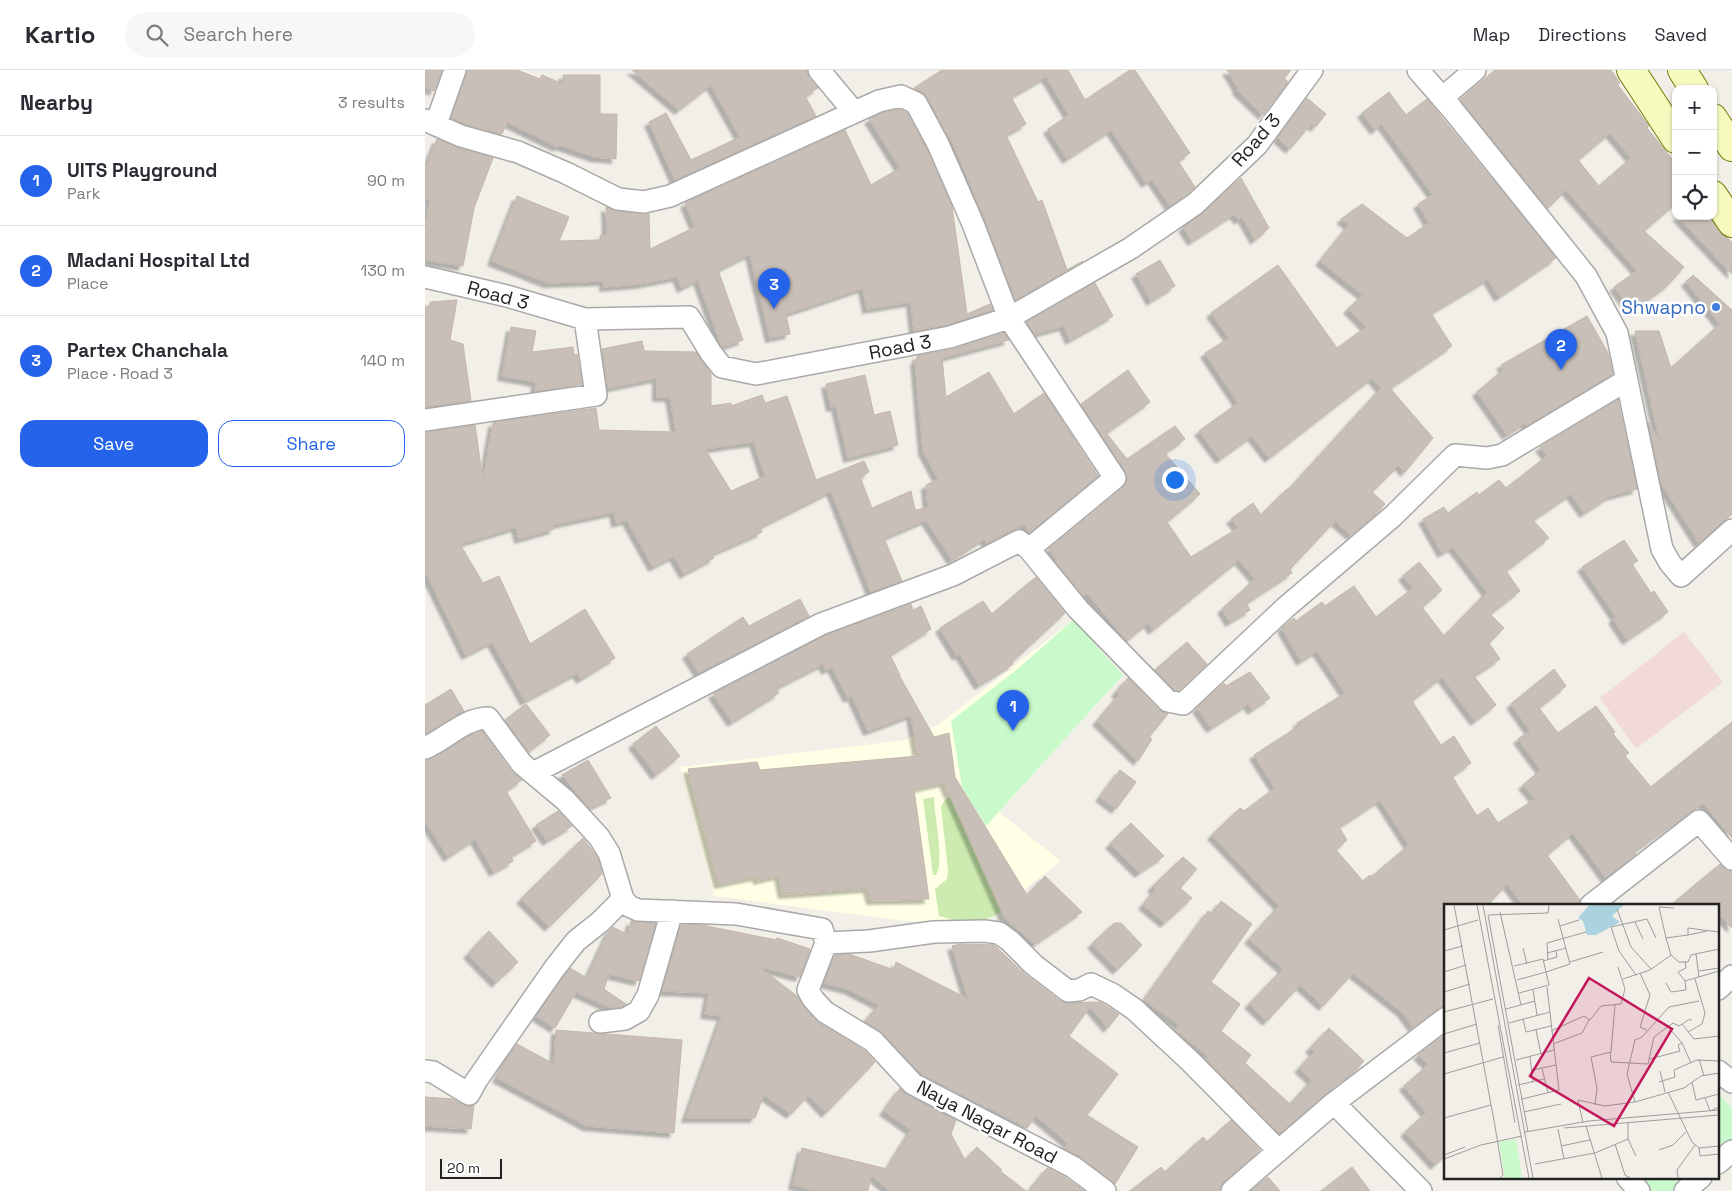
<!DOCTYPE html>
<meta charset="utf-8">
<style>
:root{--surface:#fff;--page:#f7f7f7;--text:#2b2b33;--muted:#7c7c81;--line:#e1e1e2;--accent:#2563eb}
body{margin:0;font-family:"Space Grotesk",sans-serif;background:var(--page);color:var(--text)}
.controls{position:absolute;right:15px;top:15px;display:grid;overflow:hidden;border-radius:10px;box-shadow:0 1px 4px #0004}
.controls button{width:45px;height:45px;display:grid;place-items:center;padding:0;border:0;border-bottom:1px solid var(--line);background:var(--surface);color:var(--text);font:25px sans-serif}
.scale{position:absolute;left:15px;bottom:12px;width:62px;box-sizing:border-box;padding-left:5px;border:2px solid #222;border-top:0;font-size:14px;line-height:18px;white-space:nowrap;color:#222;-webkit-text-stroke:4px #fff;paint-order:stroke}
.you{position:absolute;left:749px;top:409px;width:18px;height:18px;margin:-12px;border:4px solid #fff;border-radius:50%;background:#1a73e8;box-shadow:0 0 0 8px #1a73e833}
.badge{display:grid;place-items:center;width:32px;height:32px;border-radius:50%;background:var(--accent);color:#fff;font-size:16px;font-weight:700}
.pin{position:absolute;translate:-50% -41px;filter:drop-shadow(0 1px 2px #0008)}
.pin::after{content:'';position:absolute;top:26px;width:18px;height:15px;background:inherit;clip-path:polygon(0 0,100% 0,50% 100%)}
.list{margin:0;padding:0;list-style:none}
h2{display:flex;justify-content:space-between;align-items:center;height:65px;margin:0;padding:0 20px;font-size:21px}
h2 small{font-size:16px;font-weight:400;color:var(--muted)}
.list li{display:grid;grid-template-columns:32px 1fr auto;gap:15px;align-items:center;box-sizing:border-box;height:90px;padding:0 20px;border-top:1px solid var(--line)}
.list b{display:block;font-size:19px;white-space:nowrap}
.list p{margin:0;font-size:16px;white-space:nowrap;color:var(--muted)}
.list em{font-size:16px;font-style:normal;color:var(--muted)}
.actions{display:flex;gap:10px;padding:15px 20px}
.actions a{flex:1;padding:11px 0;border:1px solid var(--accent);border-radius:15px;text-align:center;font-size:18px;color:var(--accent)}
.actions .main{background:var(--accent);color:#fff}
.icon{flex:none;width:28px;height:28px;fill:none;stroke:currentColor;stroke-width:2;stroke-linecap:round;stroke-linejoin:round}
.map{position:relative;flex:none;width:1307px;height:1121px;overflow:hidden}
header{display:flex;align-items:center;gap:30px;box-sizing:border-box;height:70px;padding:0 25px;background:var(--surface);border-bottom:1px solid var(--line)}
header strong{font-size:24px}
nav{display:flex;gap:28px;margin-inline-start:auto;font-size:18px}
.search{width:350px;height:45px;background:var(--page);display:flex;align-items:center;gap:12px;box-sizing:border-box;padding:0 18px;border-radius:28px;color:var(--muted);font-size:19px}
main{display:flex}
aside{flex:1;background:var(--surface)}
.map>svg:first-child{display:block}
</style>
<header>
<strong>Kartio</strong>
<div class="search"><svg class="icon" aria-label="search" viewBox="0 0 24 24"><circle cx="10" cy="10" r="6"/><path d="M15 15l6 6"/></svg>Search here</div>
<nav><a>Map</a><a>Directions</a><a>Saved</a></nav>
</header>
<main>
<aside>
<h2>Nearby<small>3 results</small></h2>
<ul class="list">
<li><span class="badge">1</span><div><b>UITS Playground</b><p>Park</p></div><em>90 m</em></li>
<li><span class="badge">2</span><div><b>Madani Hospital Ltd</b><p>Place</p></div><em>130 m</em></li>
<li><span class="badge">3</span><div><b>Partex Chanchala</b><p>Place · Road 3</p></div><em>140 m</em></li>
</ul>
<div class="actions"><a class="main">Save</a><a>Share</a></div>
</aside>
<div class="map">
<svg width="1307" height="1121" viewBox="0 0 1307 1121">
<defs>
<filter id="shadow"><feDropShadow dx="-4.5" dy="4.5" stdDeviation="1" flood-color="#0004"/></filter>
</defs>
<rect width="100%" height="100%" fill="#f2efe9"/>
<path fill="#f2dad9" d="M1259,562L1298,612L1211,679L1175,628Z"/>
<path fill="#ffffe5" d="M648,550L698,605L574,742L636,791L599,820L577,842L556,853L480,851L289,826L255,697L481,670L513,655Z"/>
<path fill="#cdebb0" d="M509,727C509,745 520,792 511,805H508L498,729Z
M525,727L577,842L556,852L532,851L514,846L510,819L522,809L523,800L516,737L519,731Z"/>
<path fill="#c8facc" d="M648,550L698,605L561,756L537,717L526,651L595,597Z
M1293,1023L1307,1038V1075L1293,1088Z
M1209,1107H1271L1255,1121H1221Z"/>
<path fill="#c7bfb8" stroke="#c4b6ab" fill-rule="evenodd" filter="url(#shadow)" d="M0,0H17L9,21L0,17Z
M42,0H92L115,9L117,5L138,14V5H175V44H192L191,89L168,87L167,86L134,75L133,77L82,52L77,64L40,54L26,48Z
M207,0H382L384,8L393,18L380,26L391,46L250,110L224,52L241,43L266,90L315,67L286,15L254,40Z
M517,0H643L660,30L705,0H710L765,83L753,91L770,117L745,136L727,109L721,113L686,60L642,89L623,59L644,45L621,7L586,27L601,54L581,65L613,132L617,130L642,200L658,191L590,230L560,149L525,66L523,67L502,27L497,22L489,18Z
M802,0H866L859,8L863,12L838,45L812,20L813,18Z
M1070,0H1186L1195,13L1192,14L1224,56L1222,58L1251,94V133L1219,161L1259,197L1243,215L1207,241L1189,217L1212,201L1141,120L1123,138L1035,30ZM1185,63L1206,88L1174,116L1153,90Z
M964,22L981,45L1002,29L1131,188L1074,227L1063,209L1006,243L1027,276L965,318L1008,368L980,402L974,395L947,422L960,434L949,446L926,465L910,451L865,499L867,503L821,533L825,540L805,552L797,539L830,509L814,490L728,560L723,553L702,571L662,523L659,526L630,491L632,490L624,479L698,418L702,412V406L700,401L656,334L703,300L725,332L681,363L702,389L750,356L760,369L740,383L775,424L742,452L766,487L813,458L806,449L828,433L836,445L862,419L863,420L956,318L947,308L844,388L827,366L795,389L774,361L813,333L780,283L804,268L786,243L853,195L912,278L941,257L923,239L938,225L895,191L924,155L916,149L937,134L982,168L1004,153L993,134L1008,125L957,54L950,60L937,43Z
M882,28L901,44L890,57L886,54L865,79L853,68Z
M475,39L482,43L502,79L527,137L542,244L565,234L568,240L522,255L489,261L486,232L442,239L438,218L361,244L365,264L345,268L325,184L293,200L318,270L297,277L273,210L257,218L252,207L215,214L179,217V211L123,213L67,191L92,126L144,147L134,171L175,170V166L182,165L181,137L192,141L224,144L225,179L270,157L260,133L420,60L446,115L475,98L444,49L458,43Z
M12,69L33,78L68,88L49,138L38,196L0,190V157L5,130L0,128V100Z
M816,108L844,158L830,170L817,147L814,150L809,144L767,171L758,157L778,143Z
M1252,146H1284L1294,162L1303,168L1307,173V204Z
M735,190L750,216L726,231L711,204Z
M1268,205L1307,240V444L1274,473L1236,413L1223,352L1235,372L1210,261H1234L1246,298L1295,254L1261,212Z
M670,213L688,246L645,270L639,256L609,264L602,252Z
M32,230L25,270L38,274L46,331L0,337V237L5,238V232Z
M1162,246L1183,283L1188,304L1102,356L1100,353L1082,365L1052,322L1079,299L1076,295Z
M86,257L111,261L107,282L148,277L149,285L152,284L157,314L110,321L111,312L77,306Z
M579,263L584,270L517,288L521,327L564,302L589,344L619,323L673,406L605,462L599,454L562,473L559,469L527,490L501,450L459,468L477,511L446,522L406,421L335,457L337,462L287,484L289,488L259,504L249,486L228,497L202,450L191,453L189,442L128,455L129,459L94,469L91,457L35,474L58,513L74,506L105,574L160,539L190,588L156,609L152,603L100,631L67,572L41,585L0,501V362L50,355L58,411L68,353L70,352L171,338L174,360L251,362L245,327H232V308L183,318L177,279L217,271L219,281L271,282L286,304V336L306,333V336L337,325L340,333L362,326L391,410L439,391L444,402L435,407L447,438L486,421L490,440L503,438L501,415L513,409L498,381L490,290H492V286L529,279ZM329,372L340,406L306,421L280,379Z
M440,305L449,345L465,341L473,375L423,388L411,336L406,337L401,314Z
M1193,330L1212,419L1185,426L1159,443L1146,424L1108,450L1124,468L1081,501L1095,521L1065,544L1079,558L1064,573L1075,589L1049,606L1071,635L1050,651L1017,607L987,631L1016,675L1029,666L1046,693L1027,706L1052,746L1063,738L1073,753L1110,729L1098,715L1116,700L1093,669L1105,661L1086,634L1129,599L1141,616L1114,638L1133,663L1171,636L1190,662L1188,664L1204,683L1200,686L1226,717L1307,652V768L1278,733L1209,782L1211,784L1181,808L1148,763L1122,785L1155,830L1154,835H1098L1082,814L1063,835H1021V936L1013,938L988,957L977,942L928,903L898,936L875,915L842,951L824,934L858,899L824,869L854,836L787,765L815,738L819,741L850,718L829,685L874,656L872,653L920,623L892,581L876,591L857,558L864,552L869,548L871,551L897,532L900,536L929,516L951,547L988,518L978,506L994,492L1017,520L997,537L1019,566L1062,522L1028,477L1017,483L998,449L1019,437L1023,443L1052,422L1054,425L1074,410L1081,418L1122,386L1115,377ZM955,730L984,775L946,807L945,805L938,811L911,780L922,770L914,757Z
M1199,470L1213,491L1207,494L1226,523L1229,521L1243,542L1202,570L1188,549L1191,547L1157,497Z
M611,507L640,543L587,592L588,594L554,615L535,584L532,586L515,558L558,531L567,544Z
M375,529L384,546L274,603L262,584L318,547L324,556Z
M486,534L488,540L496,536L506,559L465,585L475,605H474L509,667L524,663L530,707L602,825L620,806L657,842L610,874L579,847L519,712L489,719L504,829L446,830L443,818L358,824L354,805L333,810L332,806L294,814L263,699L332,692L335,700L493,686L486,645L443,661L427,626L423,628L407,597L401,600L398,594L351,618L354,623L307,652L288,624L401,565Z
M762,572L782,594L754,620H749L730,600Z
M825,602L845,628L827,640L823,634L786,658L772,638L799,613L801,616Z
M703,608L734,640L743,644L724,667L727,669L713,691L672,651L694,625L691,622Z
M26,619L39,641L0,664V635Z
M101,634L125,665L103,682L80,650Z
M231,656L255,686L231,705L208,674Z
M57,661L87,702L97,710L81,721L111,771L86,786L88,791L69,802L50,769L23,787L0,751V690L13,685L44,666Z
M163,690L186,728L164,738L137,705Z
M695,700L711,712L691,739L675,727Z
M133,741L147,756L122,771L111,755Z
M706,753L739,786L714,803L685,774Z
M158,768L173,788L177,804L124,857L96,829Z
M758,787L772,799L755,818L767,828L740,853L718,835L730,820L727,817Z
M1295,794L1302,801H1307V858L1293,844V835H1246Z
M796,831L827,854L786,912L815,934L796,961L826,985L820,993L865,1034L887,1010L874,998L889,982L885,978L904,958L939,991L928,1003L918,1009L854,1064L781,989L783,986L750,960L754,955L719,930L783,841L787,843Z
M206,851L212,852L231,853L214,911L184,904L179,919L201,934L196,937L186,938L151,922L130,958L111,946L145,898L162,908L184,861L188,857L203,865Z
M689,853H696L717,875L692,900L667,874Z
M256,854L277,855L351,870L352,868L385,879L375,907L333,896L372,926L379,937L391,951L440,981L450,992L401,1043L384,1025L366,1044L339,1025L330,1048H261L297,946L280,944L284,923L237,921Z
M64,861L93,892L71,913L43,884Z
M536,874L569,875L601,905L635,931L644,933L675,932L694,944L683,958L665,937L644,966L693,1004L662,1045L713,1077L690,1114L656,1087L638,1078L643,1073L611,1046L602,1058L562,1037V1038L496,1004L457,962L440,951L454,935L423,919L399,913L410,885L424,884L469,900L471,892L543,929L527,876Z
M131,960L257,970L249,1063L162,1056L72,1008L82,988L92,974L129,994Z
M1021,964V1085L1010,1095L980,1062L1001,1043L979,1016L1003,995L993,985Z
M475,1018L482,1025L531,1050L526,1064L540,1090L552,1077L577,1100L575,1101L601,1121H465L446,1105L443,1121H391L368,1115L377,1078L462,1099L486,1060L459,1041Z
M0,1027L28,1029L38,1035L43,1036L49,1035L46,1059L0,1056Z
M806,1050L835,1080L799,1112L795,1116V1121H705L736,1097L740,1102L778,1067L782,1072Z
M927,1097L945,1121H896Z
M622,1098L641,1108L659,1121H604Z
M843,1107L855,1121H826Z"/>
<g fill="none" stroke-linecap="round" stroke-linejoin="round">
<g stroke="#a9a9a9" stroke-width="24">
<path id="street" d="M394,0L429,42
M993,0L1027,39L1161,206L1192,263L1237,479L1245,493L1256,506L1307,460
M1017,28L1050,0
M0,50L36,66L93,82L141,103L193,129L219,132L245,126L454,31L476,26L491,33L513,74L548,154L584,248L690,408L604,479
M11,54L30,0
M0,207L82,226L160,249L264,247L286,283L297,297L331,304L525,267L584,248L706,178L770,134L832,75L887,0
M0,350L171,325L160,249
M0,678C21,669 40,648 63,648L97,694L140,730L174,767L184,783L198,829L204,836L213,840L311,844L397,859L401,873L383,920L388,929L400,942L448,971L488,1014L648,1097L680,1121
M108,703L396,554L528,505L594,471L604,479L653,539L743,631L758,634L860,538L968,446L1030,385L1062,388L1077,385L1202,310
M1166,835L1274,751L1307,789
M401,873L444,871L509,862L559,861L574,863L585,871L609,895L643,921L654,920L666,914L687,924L709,939L765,991L853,1080
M1293,919L1307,906
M175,952L200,949L214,941L223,925L247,841
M0,1001L8,1002L44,1024L51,1011L129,899L151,871L175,852L198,829
M1293,1001L1307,1012
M909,1033L996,1121
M1293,1093L1307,1081
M1202,1107L1214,1121
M807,1121L909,1033L1021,948
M1260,1121L1276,1107"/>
</g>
<g stroke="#707d05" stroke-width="30">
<path id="secondary" d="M1206,0L1251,69
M1257,0L1269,19
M1288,48L1307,77
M1288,125L1307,153"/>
</g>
<use href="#street" stroke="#fff" stroke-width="21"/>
<use href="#secondary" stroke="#f7fabf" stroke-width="28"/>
</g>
<circle fill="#3f7fe0" stroke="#fff" stroke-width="2" cx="1291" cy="237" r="5"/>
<g text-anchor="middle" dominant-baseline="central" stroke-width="5" stroke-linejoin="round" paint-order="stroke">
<g font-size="19" fill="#222" stroke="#fff">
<text transform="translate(831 70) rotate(-49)">Road 3</text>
<text transform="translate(73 225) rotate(15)">Road 3</text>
<text transform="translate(475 277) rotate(-11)">Road 3</text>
<text transform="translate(562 1052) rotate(28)">Naya Nagar Road</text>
</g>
<g font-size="19" fill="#366cbe" stroke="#fff" text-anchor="end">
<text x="1281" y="237">Shwapno</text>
</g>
</g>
<g transform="translate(1019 834)">
<rect width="275" height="275" fill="#f2efe9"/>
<path d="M72,235L78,274H61L55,238Z" fill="#c8facc"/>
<path d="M145,1H180L168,12L176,18L152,31H143L139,17L134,14Z" fill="#aad3df"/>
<path fill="none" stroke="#9f9d99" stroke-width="1" d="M10,1L51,222L59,271L56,274M33,1L85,274M39,1L89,274M173,5L187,43L207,65M56,8L77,101M191,18L199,35M116,22L135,16M0,26L34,16M275,28L244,24V31L222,34L227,51L235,58H244L247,51L275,45M244,31L263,27M222,34L215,3L230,4M79,44L83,60M0,47L19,42M103,49L122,44M252,50L255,73M104,55L103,39L142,28M99,57L113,53L112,47M126,58L159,48M70,62L99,55L105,81L75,89M255,67L275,64M0,68L22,61M102,68L126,60L114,15M196,69L206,91L196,123L203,126M192,71L175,47L167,23L203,15L212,34M179,75L206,66L227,51M251,75L261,109M73,76L102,68M241,77L275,67M222,79L227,88L242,86L241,77L234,68L242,64L241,58M89,86L93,111M0,88L26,80M62,105L91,97M0,108L49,95M79,115L82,128L107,122M65,119L106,108M238,120L250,135L275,132M54,121L71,219M224,123L238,139L247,159M92,126L97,150M107,127L140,112L146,116L157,102L177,100L181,85L174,63M244,128L258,120L261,109M0,130L33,120M109,140L138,129L145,116M166,148L167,158L204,160L210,133L229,119L235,122L246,115L248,117M0,149L36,139M86,153L89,179M206,155L236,147L234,141L238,139M255,155L260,172M72,156L110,146M98,164L104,189M88,166L112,161M216,167L221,188M0,170L59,153M215,178L231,173L230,166L253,156L275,157M248,178L252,196L275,190M74,181L100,175M224,188L248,238L255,244L275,242M261,194L266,207L275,203M78,195L115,186L103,83M191,198L183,170L191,136L198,133L225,103L255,97M151,201L153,184L147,153L167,148L171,101M80,208L117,200M0,214L47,201M139,219L134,196L161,202L191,198L240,184L257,172L275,169M142,222L158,274M120,224L275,211M114,225L120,255M81,228L145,217L275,206M84,228L44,11L104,9L105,1M184,235L192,252M171,240L181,271L186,274M117,242L146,236M255,244L256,252L275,250M215,246L229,241L242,228M0,251L21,243M0,255L37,241L78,232M91,260L151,249L184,235V218M234,274L233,266L251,241"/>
<path fill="#c2185b" fill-opacity="0.15" stroke="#c2185b" stroke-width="2.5" d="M145,74L228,125L170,222L86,172Z"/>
<rect width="275" height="275" fill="none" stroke="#222" stroke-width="2.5"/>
</g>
</svg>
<div class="controls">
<button>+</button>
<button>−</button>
<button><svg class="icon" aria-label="locate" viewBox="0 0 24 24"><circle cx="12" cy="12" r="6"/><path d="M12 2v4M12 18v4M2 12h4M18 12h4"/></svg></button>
</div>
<div class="scale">20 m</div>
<div class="you"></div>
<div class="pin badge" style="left:588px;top:661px">1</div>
<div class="pin badge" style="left:1136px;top:300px">2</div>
<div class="pin badge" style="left:349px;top:239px">3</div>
</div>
</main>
